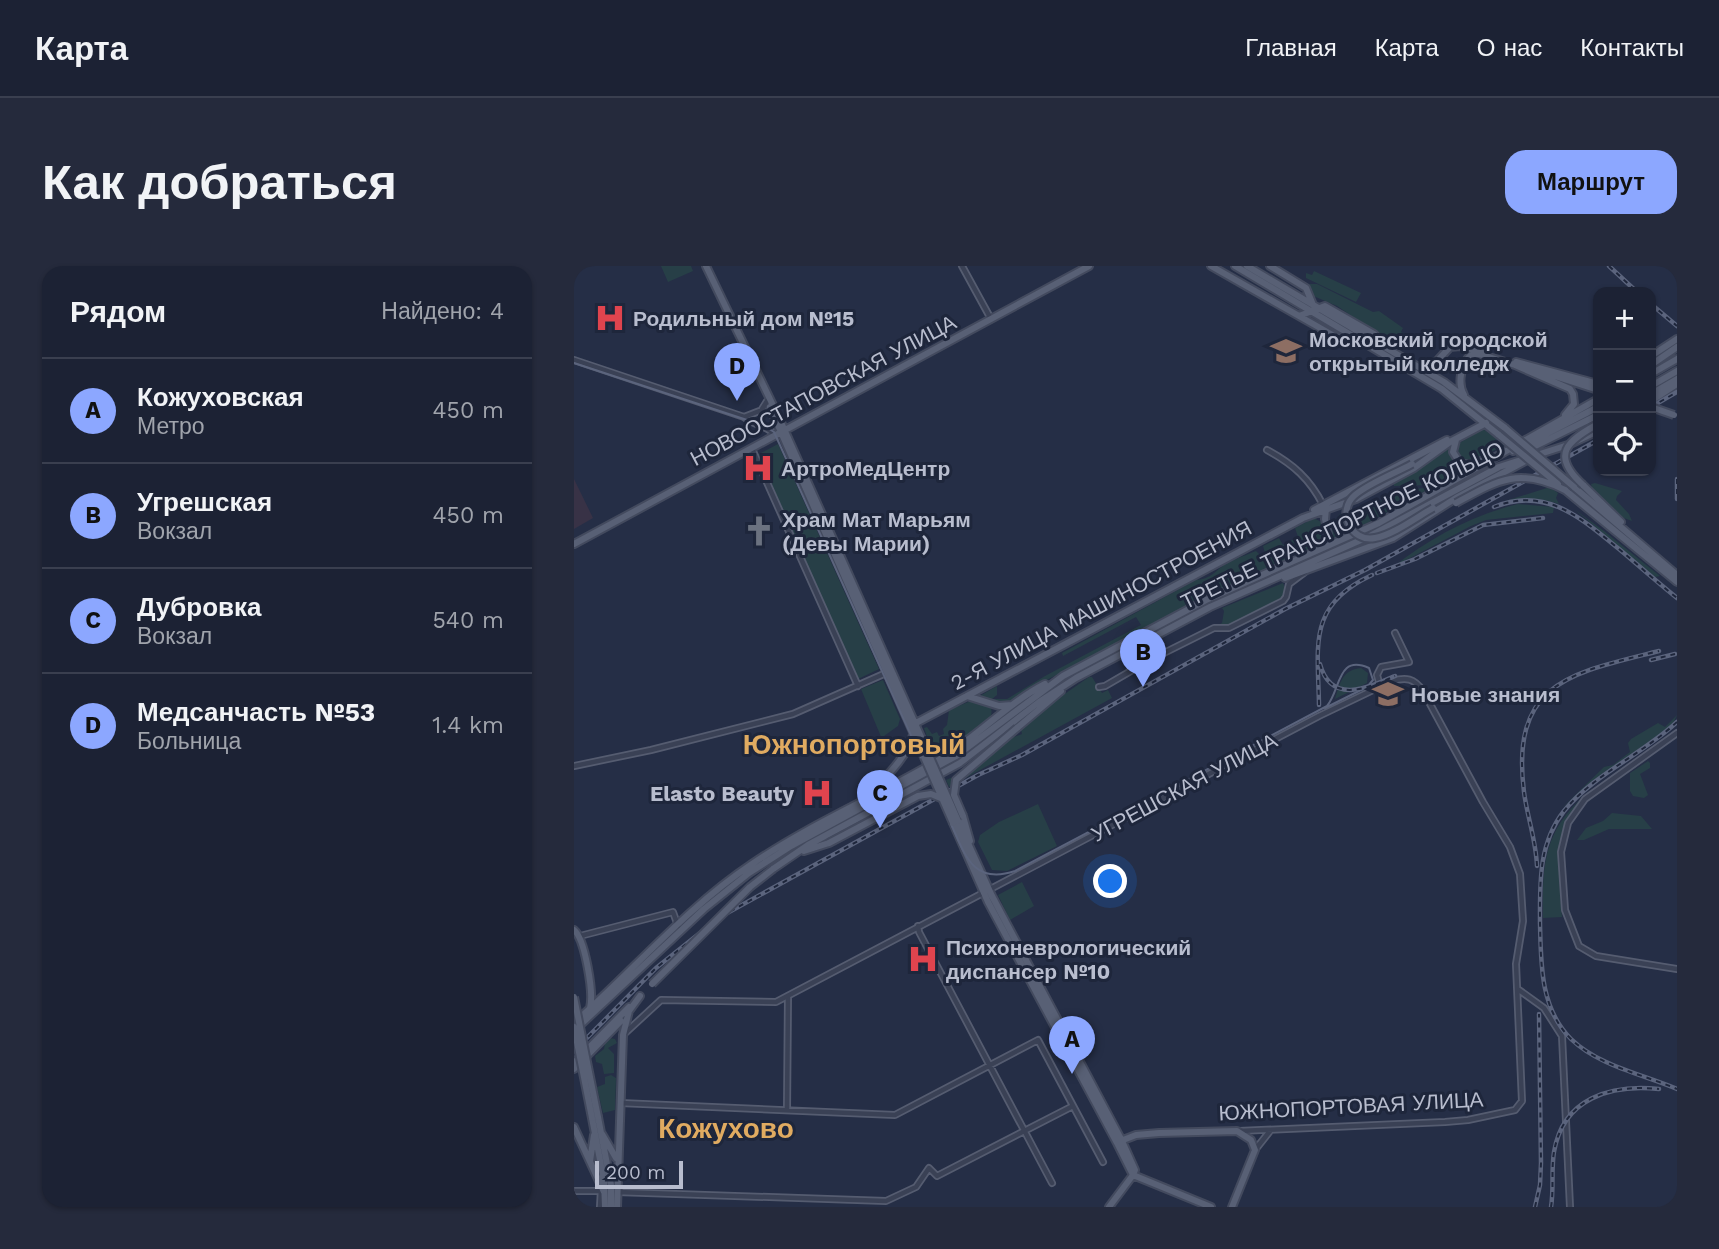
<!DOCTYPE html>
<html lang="ru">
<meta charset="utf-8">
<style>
:root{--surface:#1c2234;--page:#252a3c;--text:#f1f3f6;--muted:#a0a4ac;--line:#3a3f4f;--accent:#8ca7ff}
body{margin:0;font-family:"Work Sans",sans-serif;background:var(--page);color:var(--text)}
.controls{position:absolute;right:21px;top:21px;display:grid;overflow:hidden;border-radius:14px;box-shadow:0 2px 5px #0004}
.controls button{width:63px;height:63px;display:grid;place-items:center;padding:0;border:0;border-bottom:2px solid var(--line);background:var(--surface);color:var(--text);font:35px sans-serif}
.scale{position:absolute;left:21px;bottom:18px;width:88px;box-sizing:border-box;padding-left:7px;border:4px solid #b8bdce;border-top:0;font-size:19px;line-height:24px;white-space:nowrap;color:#b8bdce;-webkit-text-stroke:5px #1e263b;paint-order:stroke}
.you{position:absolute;left:537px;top:616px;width:24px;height:24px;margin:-18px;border:5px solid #fff;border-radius:50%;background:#1a73e8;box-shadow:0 0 0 10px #1a73e833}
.badge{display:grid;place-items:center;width:46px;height:46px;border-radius:50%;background:var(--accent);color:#111;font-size:23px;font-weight:700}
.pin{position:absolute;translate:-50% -58px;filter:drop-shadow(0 2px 4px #0008)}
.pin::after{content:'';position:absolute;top:37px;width:24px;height:21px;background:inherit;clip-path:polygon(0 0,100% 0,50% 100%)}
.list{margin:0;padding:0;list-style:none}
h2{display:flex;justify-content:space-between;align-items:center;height:91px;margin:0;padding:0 28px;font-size:30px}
h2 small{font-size:23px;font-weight:400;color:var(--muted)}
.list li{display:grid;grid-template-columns:46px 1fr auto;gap:21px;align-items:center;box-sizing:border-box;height:105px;padding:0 28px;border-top:2px solid var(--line)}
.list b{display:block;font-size:26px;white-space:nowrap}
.list p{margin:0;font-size:23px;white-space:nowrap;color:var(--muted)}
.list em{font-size:23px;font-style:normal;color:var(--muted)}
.icon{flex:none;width:38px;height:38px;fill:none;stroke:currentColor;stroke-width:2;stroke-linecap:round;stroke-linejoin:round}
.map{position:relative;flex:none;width:1103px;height:941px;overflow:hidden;border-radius:21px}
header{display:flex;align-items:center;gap:42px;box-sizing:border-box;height:98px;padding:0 35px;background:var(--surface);border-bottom:2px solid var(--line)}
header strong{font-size:33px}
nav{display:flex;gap:38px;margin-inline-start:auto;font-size:24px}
.intro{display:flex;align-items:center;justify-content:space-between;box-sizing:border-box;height:168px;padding:0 42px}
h1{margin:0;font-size:49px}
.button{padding:18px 32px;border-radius:21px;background:var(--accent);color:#111;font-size:24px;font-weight:700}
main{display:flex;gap:42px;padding:0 42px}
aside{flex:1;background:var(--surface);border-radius:21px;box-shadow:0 2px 5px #0004}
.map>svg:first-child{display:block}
</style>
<header>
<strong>Карта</strong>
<nav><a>Главная</a><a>Карта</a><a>О нас</a><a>Контакты</a></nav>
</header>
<div class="intro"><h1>Как добраться</h1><a class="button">Маршрут</a></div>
<main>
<aside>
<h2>Рядом<small>Найдено: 4</small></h2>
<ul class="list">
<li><span class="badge">A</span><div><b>Кожуховская</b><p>Метро</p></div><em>450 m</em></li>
<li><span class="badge">B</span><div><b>Угрешская</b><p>Вокзал</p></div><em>450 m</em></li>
<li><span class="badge">C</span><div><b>Дубровка</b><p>Вокзал</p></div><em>540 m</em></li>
<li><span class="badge">D</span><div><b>Медсанчасть №53</b><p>Больница</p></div><em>1.4 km</em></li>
</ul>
</aside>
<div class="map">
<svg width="1103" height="941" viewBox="0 0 1103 941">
<rect width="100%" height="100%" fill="#252e46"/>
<path fill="#383246" d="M0,213L19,252L0,263Z"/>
<path fill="#273f47" d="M87,0H117L119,5L94,16Z
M740,5L787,27L782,36L732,12V7L738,9Z
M733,18H743L799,46L805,45L829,62L827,66L833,69L832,72L823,69L821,79L763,40L737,29Z
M909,163L923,173L920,175L922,178L930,179L898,196L890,197L881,187L882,179Z
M204,178L305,403L282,414L185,188Z
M877,180L880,193L892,201L891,203L859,219L820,220V216Z
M1021,217L1048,225L1043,230L1042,234L1055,248L1058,255L1047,251L1018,222L1017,218Z
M976,221L984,227L982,232L985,238C967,232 947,231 928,236Z
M851,222L853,224L775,267L773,263L761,269L763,273L754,277L759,256L766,248L795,241L828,224Z
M944,238L980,241L979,247L912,254L897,260L819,301C856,272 898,249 944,238Z
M1000,243L1030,265L1086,310L1081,311Z
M740,252L749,257L752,263L747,278L744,280L616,338L471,415L436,438L432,439L404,431L423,420V429L418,433H433L471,410L567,359L562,351L489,390L488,387L622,314C634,313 638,309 646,302C656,294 670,290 682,285L686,289L691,287L689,280L705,272L709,279L724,271L721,262Z
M709,317L713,326L708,334L654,361H641L648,357L650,345L648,342Z
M787,402L794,407L793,417L761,433C766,417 768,404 787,402Z
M515,411H518L528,427L534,424L538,432L375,521L372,514L400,502L437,472L448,468L447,464L472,441Z
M309,414L326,453L324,460L310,470L309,475L314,483L313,485L287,423Z
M399,434L417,442C423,460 383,477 369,486L367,484L360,491L350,462L353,461L358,468L363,466L365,470L370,468L369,463L373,459L375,444Z
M1103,449L1098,460L1028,508L988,542L1030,501L1039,499L1056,486L1054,477L1057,473L1084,457L1091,461Z
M1074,495L1076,497V502L1066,508L1074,529L1070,532L1059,530L1056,525V507Z
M1016,525C976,563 985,602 988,651L969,652C968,597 970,562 1016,525Z
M464,538L483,580L433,605L418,604L404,576L406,569L425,556Z
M1038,547L1067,550L1078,563H1035L1010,574H1003L1012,562L1029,555Z
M448,616L460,640L436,654L424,629Z
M36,772L41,773L43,777L34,782L40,788V807L30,808L28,798L22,796L21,790L30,783L31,777Z
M37,809L42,812L41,844L29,847L23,821L31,818V811Z"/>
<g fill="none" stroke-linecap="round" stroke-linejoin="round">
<g stroke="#555c70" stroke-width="8">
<path id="minor" d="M388,0L417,53
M0,94L170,151C180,160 194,159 202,170
M188,143L193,135
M170,151L188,144L197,146
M178,183L284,420
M693,184C719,198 736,213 749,239
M806,420L803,409L807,401L835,396L821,367
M525,421L531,420L574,395L640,362H655L709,335L712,331L715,318L731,306
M1103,467L1011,533L994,557L987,586L991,644L1005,680L1022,690L1103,703
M0,500L77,484L219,448L312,407
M344,660L345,666L478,917
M6,670L99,646L104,660
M945,724L970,742L988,770L996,941
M49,769L87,734L202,736L745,450L818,415C832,411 840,412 849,425L909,536L936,581L946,608L949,655L942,698L948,835L941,844L894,854L871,856L665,865
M46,837L321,849L464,774L529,896
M213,844L214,730
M681,884L696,865
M0,925H26
M43,926L312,935L342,921L355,902L363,910L499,840
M26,941L27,923"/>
</g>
<g stroke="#434a5e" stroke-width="10">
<path id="major" d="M132,0L206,154L355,489
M637,0L762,71L788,77
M661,0L868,123L925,169
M673,0L870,116L931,162
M696,0L732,22L739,39
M725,50L751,40L800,68L807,76
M1077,90L1103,73
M942,96L1024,118
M1077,99L1103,81
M959,103L1024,124
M854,105L876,81L886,80L908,86
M1077,108L1103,93
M1077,120L1103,105
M1077,128L1103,113
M890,129C883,117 887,98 897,89L905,88L941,99L996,123L999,128L1000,138L991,149
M1077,135L1103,118
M196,141L350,491
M882,174L879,186L886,197L895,199L910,194
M939,185L1024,141
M951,185L1024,149
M1009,219L1047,256
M1000,221L1103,309
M991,224L1103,316
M740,244L873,174
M0,278L515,0
M747,282L754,268L751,253L752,243
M711,312L819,272L882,232L955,193
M393,430L425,440L438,439
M342,457L729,252L782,233L840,202L876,176L912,157
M443,462L487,425
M295,529C308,515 337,487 339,468
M389,550L396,575
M384,555L418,630L548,875L561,904L559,909
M379,557L414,636L543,877L559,909L637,941
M230,585L255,577
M199,603L234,579L386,497L465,436L502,412L636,341L796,270L925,201L994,179L1024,165
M0,664C11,673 20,727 16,742
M0,757C59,705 112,642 178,598C238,557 306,529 368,492C404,470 434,437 471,418
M4,761L130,643L175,607L217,580L382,490L489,410L632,334L805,257L1024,133
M0,797L55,741
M0,803L47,755
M24,851L37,919V941
M18,852L30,915L31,941
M0,861L30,926
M28,868L42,892
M544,876L562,869L585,867L663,865L677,874L681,884L658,941
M16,895L20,869
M43,941L49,769L55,745L66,730
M535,941L559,909"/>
</g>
<use href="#minor" stroke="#3a4155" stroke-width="4.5"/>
<use href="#major" stroke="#586075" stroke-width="6"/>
<path stroke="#5b647d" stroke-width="2" d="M0,97L191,160L200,166L377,558C391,589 399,619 441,605L753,440C767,423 763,388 795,402L799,414L793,421
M751,442L793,421L821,410"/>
<g stroke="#5b647d" stroke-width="4.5">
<path id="rail" d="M1035,0L1063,26
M1077,38L1103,60
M1077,141L1103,126
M1103,213V233
M920,241C972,220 1007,252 1045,283C1064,299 1083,316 1103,332
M803,307L841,293L909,259L969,252
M1077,394L1101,388
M746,398C757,439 794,422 821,410
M745,439C744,379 733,339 798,309
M1103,456C1069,488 1020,508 990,545C964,578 966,618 966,657C967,698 966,742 997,773C1025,800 1068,808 1103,823
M963,600C962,574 953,550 950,526C936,415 998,407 1085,385
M0,785L82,702L146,651L404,509L448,489L711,343L791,304L1024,174
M961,941L966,919L967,897L965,748
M977,941C980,923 977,904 980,886C989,832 1037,818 1085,823"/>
</g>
<use href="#rail" stroke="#1e263b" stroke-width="2" stroke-dasharray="5" stroke-linecap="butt"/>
<g stroke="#434a5e" stroke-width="10" stroke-linecap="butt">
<path id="major-bridge" d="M1077,141L1100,149
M931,162L1000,221
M925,169L984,218
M838,198C820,208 797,216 781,229C762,245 777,277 801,272C819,269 843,251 859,242
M1009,219C976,189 993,175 1024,158
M882,237C924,214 945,201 991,224
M355,489L384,555
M350,491L379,557
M389,550L380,529L382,514L443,462
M255,577L344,530L357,528L369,533
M78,718L176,621L199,603
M0,731L24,851
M0,761L18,852"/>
</g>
<use href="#major-bridge" stroke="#586075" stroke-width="6"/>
</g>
<defs>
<g id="hospital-bare" transform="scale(2.415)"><path d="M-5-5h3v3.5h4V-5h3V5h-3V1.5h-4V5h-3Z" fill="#e0444e" stroke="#1e263b" stroke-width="2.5" paint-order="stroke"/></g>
<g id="university-bare" transform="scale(2.415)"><path d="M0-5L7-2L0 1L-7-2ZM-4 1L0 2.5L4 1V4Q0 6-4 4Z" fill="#8d6e63" stroke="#1e263b" stroke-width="2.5" paint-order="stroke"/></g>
<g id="church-bare" transform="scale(2.415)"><path d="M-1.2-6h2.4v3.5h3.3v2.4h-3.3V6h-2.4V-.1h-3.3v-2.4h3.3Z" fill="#6b7280" stroke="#1e263b" stroke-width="2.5" paint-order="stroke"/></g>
</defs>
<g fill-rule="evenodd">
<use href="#hospital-bare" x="36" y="52"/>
<use href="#university-bare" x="712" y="85"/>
<use href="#hospital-bare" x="184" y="202"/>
<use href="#church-bare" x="185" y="265"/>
<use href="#university-bare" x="814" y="428"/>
<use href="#hospital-bare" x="243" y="527"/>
<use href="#hospital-bare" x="349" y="693"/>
</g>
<g text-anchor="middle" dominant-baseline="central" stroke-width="6" stroke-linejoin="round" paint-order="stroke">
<g font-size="21" font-weight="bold" fill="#b8bdce" stroke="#1e263b" text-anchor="start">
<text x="59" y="52">Родильный дом №15</text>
<text x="735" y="73">Московский городской<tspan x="735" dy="24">открытый колледж</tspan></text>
<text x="207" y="202">АртроМедЦентр</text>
<text x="208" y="253">Храм Мат Марьям<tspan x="208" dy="24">(Девы Марии)</tspan></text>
<text x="837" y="428">Новые знания</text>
<text x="220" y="527" text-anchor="end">Elasto Beauty</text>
<text x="372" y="681">Психоневрологический<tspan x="372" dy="24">диспансер №10</tspan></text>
</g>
<g font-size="21" fill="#b8bdce" stroke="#1e263b">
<text transform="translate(249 124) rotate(-28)">НОВООСТАПОВСКАЯ УЛИЦА</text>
<text transform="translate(768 259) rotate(-26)">ТРЕТЬЕ ТРАНСПОРТНОЕ КОЛЬЦО</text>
<text transform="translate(527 339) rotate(-28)">2-Я УЛИЦА МАШИНОСТРОЕНИЯ</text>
<text transform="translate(610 521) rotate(-28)">УГРЕШСКАЯ УЛИЦА</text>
<text transform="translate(777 840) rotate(-3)">ЮЖНОПОРТОВАЯ УЛИЦА</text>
</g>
<g font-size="28" font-weight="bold" fill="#e0ab61" stroke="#1e263b">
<text x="280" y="478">Южнопортовый</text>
<text x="152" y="862">Кожухово</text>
</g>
</g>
</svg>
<div class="controls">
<button>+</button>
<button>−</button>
<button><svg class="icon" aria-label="locate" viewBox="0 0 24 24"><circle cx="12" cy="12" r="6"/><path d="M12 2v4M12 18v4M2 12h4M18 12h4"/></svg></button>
</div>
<div class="scale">200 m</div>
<div class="you"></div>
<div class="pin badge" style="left:498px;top:808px">A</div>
<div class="pin badge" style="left:569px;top:421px">B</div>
<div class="pin badge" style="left:306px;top:562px">C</div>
<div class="pin badge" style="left:163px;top:135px">D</div>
</div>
</main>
